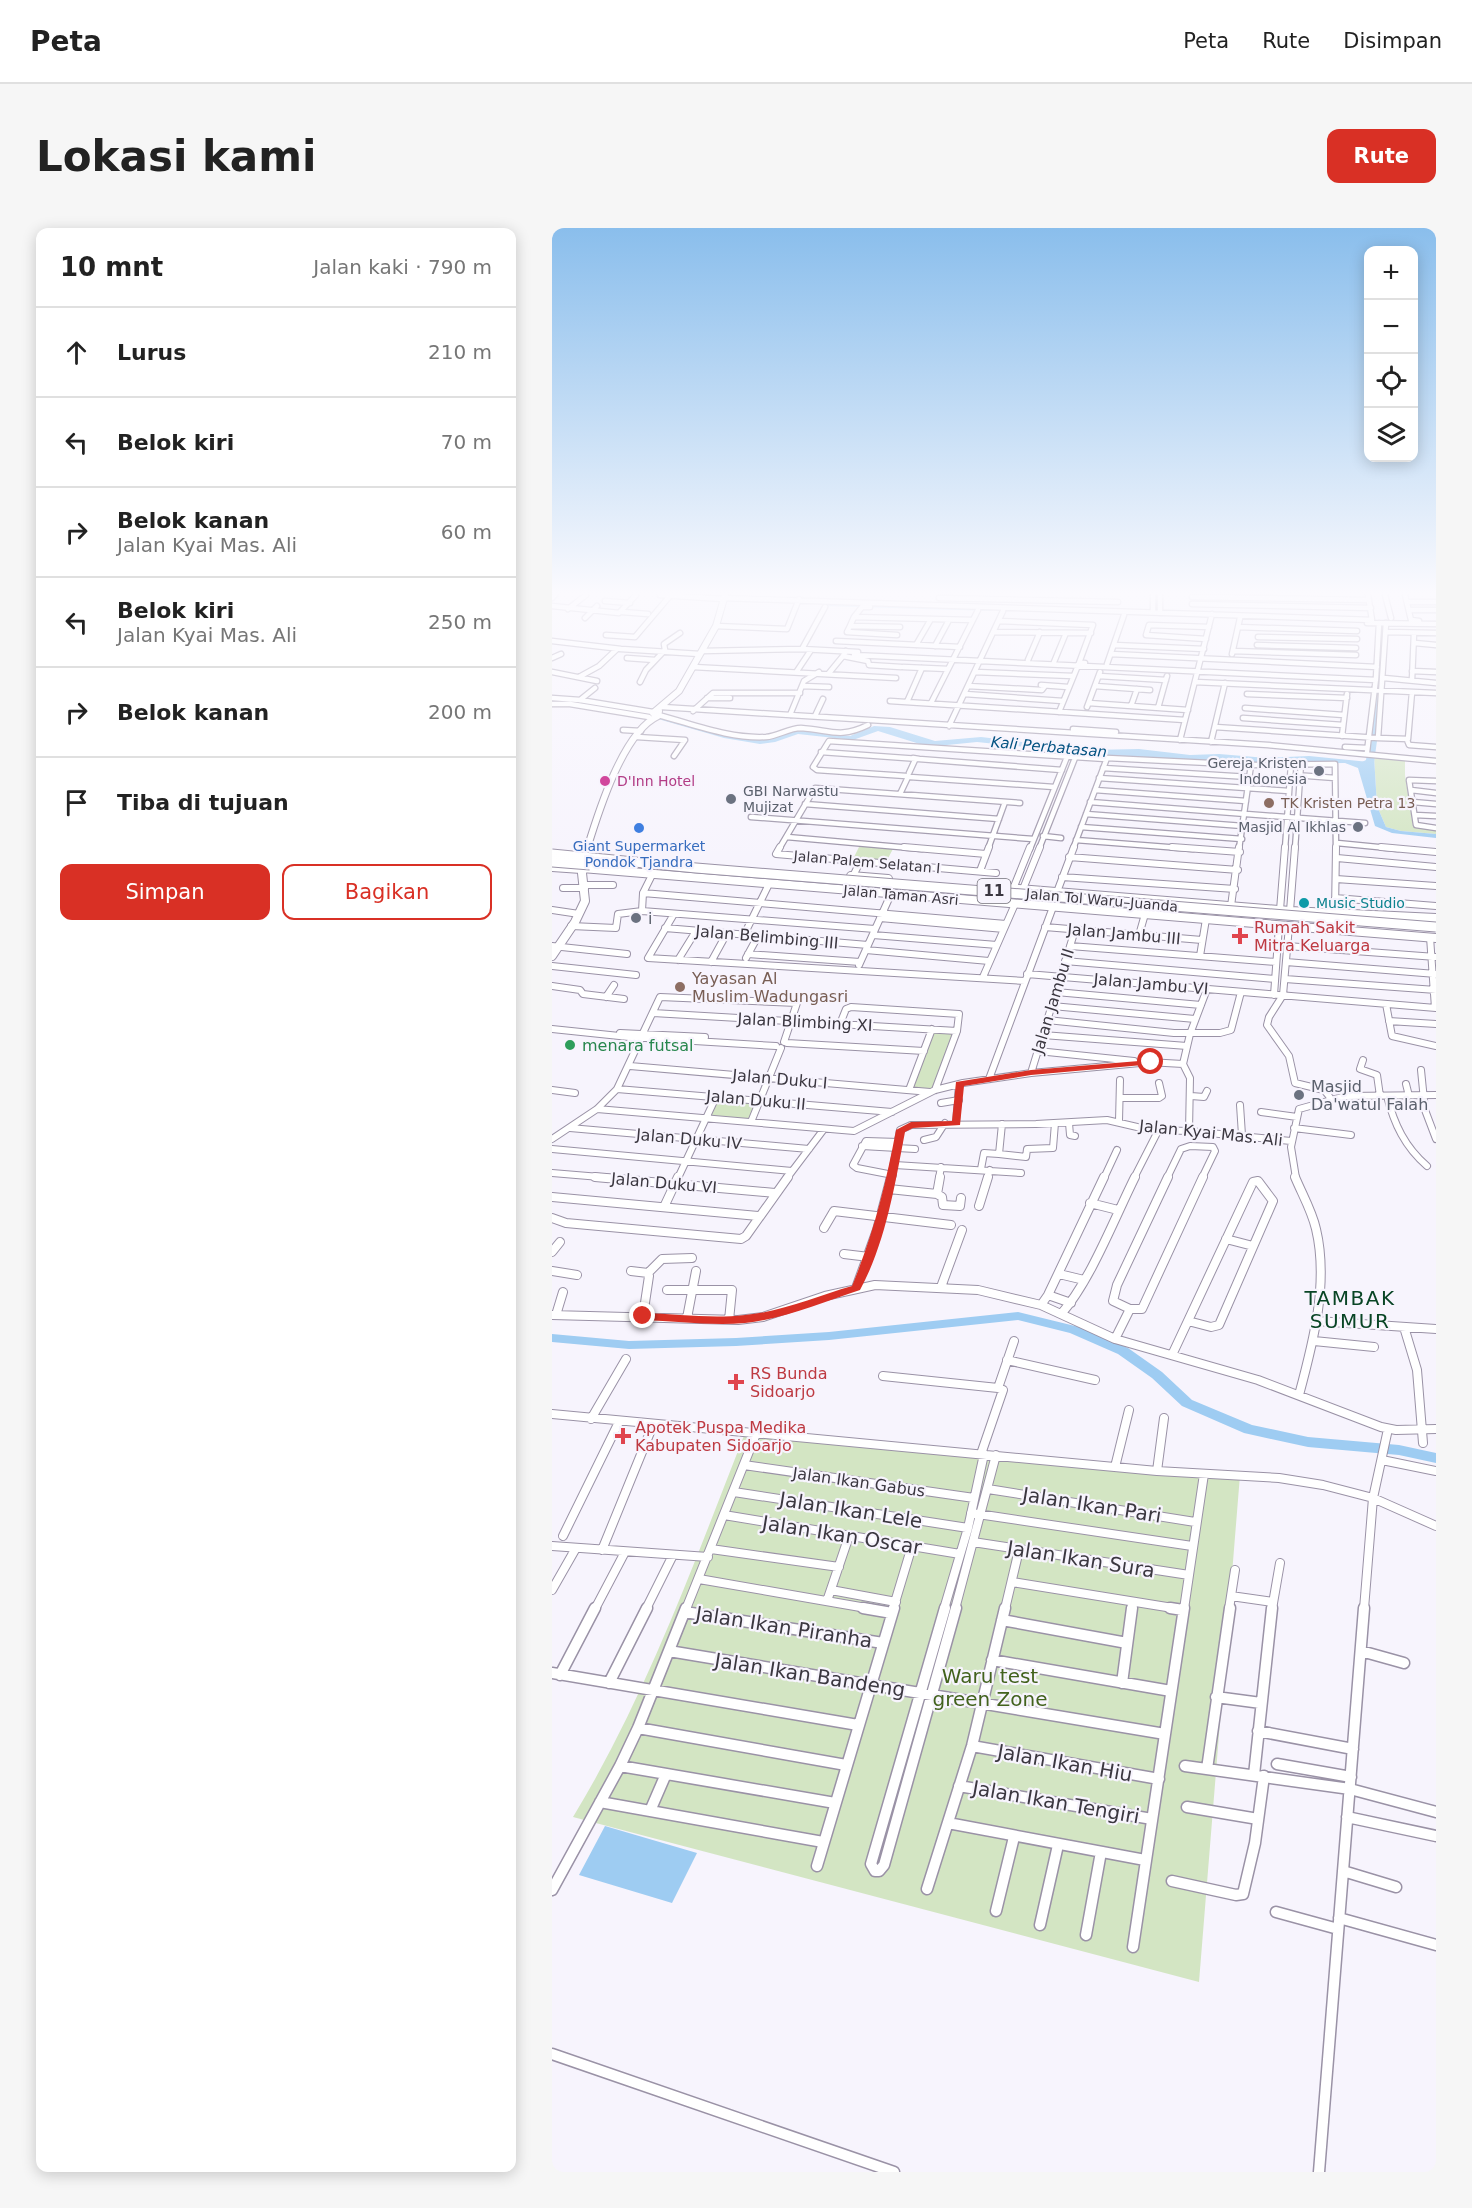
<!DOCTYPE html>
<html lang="id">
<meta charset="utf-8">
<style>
:root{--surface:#fff;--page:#f6f6f6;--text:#222;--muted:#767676;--line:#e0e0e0;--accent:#d93025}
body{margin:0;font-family:"DejaVu Sans",sans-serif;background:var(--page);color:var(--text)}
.controls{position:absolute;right:18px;top:18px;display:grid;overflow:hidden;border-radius:12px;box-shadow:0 3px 15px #0003}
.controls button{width:54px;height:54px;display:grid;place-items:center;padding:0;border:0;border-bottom:2px solid var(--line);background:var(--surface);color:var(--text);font:30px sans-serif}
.stop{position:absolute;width:18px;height:18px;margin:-14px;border:4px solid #d93025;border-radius:50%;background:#fff}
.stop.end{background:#d93025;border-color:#fff;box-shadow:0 2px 6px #0008}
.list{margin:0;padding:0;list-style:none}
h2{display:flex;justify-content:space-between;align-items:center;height:78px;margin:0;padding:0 24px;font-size:26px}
h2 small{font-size:20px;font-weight:400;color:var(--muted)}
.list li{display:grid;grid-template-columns:39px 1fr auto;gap:18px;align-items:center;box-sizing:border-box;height:90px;padding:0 24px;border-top:2px solid var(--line)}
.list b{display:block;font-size:22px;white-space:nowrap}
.list p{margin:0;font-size:20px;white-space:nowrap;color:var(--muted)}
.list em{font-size:20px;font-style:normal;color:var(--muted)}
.actions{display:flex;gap:12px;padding:18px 24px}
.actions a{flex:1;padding:14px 0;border:2px solid var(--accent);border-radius:12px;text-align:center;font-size:21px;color:var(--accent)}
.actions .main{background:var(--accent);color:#fff}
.icon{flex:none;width:33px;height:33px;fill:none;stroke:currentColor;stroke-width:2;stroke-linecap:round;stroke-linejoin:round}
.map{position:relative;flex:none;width:884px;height:1944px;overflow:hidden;border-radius:12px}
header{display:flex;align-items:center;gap:36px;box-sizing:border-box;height:84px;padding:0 30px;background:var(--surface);border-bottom:2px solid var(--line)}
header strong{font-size:28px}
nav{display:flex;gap:33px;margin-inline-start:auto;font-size:21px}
.intro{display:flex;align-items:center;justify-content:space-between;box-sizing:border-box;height:144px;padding:0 36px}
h1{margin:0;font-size:42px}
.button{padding:15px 27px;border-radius:12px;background:var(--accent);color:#fff;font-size:21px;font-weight:700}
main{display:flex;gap:36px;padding:0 36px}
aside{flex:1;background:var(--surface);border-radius:12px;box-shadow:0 3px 15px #0003}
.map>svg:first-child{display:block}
</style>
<header>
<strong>Peta</strong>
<nav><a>Peta</a><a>Rute</a><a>Disimpan</a></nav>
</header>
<div class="intro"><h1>Lokasi kami</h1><a class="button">Rute</a></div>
<main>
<aside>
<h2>10 mnt<small>Jalan kaki · 790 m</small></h2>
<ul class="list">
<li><svg class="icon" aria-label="ahead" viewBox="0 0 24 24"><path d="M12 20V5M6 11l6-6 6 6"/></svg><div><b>Lurus</b></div><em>210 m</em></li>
<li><svg class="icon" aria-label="left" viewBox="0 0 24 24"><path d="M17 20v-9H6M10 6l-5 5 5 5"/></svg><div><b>Belok kiri</b></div><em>70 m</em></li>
<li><svg class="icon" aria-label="right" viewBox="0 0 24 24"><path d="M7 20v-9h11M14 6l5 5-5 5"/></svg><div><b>Belok kanan</b><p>Jalan Kyai Mas. Ali</p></div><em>60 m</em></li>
<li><svg class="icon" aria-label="left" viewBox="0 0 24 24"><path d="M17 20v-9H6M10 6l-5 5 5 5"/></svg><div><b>Belok kiri</b><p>Jalan Kyai Mas. Ali</p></div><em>250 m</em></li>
<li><svg class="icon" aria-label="right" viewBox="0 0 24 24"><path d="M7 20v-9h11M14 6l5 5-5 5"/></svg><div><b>Belok kanan</b></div><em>200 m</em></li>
<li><svg class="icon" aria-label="arrive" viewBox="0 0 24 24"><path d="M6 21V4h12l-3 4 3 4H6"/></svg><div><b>Tiba di tujuan</b></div></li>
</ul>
<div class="actions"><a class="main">Simpan</a><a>Bagikan</a></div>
</aside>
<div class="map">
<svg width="884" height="1944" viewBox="0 0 884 1944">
<rect width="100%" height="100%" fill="#f7f4fd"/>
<path fill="#d3e5c3" d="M822,527L853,531V547L861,599L884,603V606L849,603L834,599L825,578Z
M309,615L342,619L334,634L301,631Z
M381,803L402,804L380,862L360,859Z
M164,871L207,874L198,893L156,890Z
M193,1205L688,1247L647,1754L21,1589C94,1469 142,1335 193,1205Z"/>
<path fill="#9eccf2" d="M109,489L173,507L207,512L251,501L298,508L322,498L338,499L383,513L429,509L539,522L587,521L638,527L667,526L715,530L757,528L817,534L819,528H822L825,578L834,599L849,603L884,606V610L840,605L823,598L806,540L793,535L681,536L550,527L425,514L385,518L371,517L326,503L301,512L246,506L223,514L208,516L172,510L106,491Z
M53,1598L145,1625L120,1675L27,1647Z"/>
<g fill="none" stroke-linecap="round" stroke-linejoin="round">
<path fill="#9eccf2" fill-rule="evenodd" d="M273,375L439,379L443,381L439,383L271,378V376Z
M824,469L831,471L822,534L812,537L808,535L814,532Z
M466,1084L527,1099L576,1120L610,1144L640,1172L700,1197L756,1209L847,1217L884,1225V1235L847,1227L756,1219L692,1205L630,1178L600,1150L566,1126L518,1105L466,1092L277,1112L184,1118L77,1121L0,1114V1106L77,1113L184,1110L277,1104Z"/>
<g stroke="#9a92a6" stroke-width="7">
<path id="minor-far3" d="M108,367L171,371
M601,367V384
M608,367V385
M833,367L839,390
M853,367L859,392L867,393
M640,369L817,372
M0,370L3,367
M171,370L820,392L816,367
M387,370L566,374
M53,373L78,375
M855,374H884
M640,376L819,380
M0,378L67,385L84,367
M16,381L34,367
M857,382H884
M70,384L96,386
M302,389L310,379H318
M33,390L45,378
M447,393L541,397L527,435H533
M815,395L884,396
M834,395L826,510L856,511L860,464
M164,398L235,401L247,371
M298,398L302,389L421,392
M686,399L805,403
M442,404L539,405
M834,404L884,405
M54,407L83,409L117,369
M345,407L295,404L298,398L348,399
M706,409L805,411
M654,411L594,407L597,397L657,399
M0,413L69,421L148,426
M284,413L408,419
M863,415L884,417
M364,417L379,391
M562,417L652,421
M705,417L804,420
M383,418L397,392
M250,421L273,379
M150,423L250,421L306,424
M294,423L291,428L316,433L317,437L349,439
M681,423L804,427
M559,426L825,439
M680,426L688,390
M302,427L824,452
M0,430L9,426
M75,430L103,432
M476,432L488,404
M502,434L514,405
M555,436L572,387
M141,439L344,450
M351,439L396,441
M245,443L259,422
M860,443L884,444
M0,444L45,453
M423,444L521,448
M277,445L291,428
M547,448L614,452
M27,449L47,438L65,421
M832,450L884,455
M860,452L862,405
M88,454L94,442L113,422L112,416L128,405
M643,454L884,465
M489,457L516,459
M250,458L277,459
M416,458L490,462L493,458
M543,458L598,462
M413,466L511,473
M695,466L795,470
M0,470L28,472L107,485
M155,470H178
M28,472L43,460
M338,473L633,492
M355,474L370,440
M379,475L426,382
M537,475L636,482
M0,476H18L97,489
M579,478L585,461
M110,479L716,517L884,533
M535,479L548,444
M606,480L615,448
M693,480L792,487
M141,483L161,465H248
M507,484L527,435
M106,487C141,496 177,511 214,509C226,508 237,500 249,500C279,502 287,511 316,497
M238,487L252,453L267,444
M263,488L271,471
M691,490L791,497
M397,498L451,383
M663,499L826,510
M521,501L564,504
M71,502L89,503
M790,508L795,466
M85,509L133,512L122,528
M628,512L660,386
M855,512L857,517L884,519
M659,514L673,455
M793,519L815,520
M269,524L367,531L361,530
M815,524L824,450L827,395
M367,531L510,542
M261,539L277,513L554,531
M261,539L265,542L354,548
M551,540L697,549
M357,545L363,532
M743,547L783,550
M358,549L502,559
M547,550L737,563
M884,553L857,552L864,597L884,600
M543,562L694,573
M859,562L884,565
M348,566L356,549
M538,574L813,595
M861,574L884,576
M253,576L447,591
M534,586L691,598
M863,587L884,588
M199,589L481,611
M529,599L690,611
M491,608L509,610
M235,609L370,621
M524,612L641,621
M785,615L846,621
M227,621L263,560L468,575
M436,621L453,574
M478,621L515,529
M487,621L523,530
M521,621L555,530L699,537L783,536L784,621
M687,621L699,537
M733,621L739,536
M743,621L749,535"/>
</g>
<g stroke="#9a92a6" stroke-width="8">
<path id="minor-far2" d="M228,619L224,626L444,645
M352,619L434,626
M620,619L688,624
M829,619L884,624
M517,629L686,642
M785,630L884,639
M0,640L29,642
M428,643L437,619
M301,648L308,634
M510,649L683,661
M784,651L884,658
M32,657H61
M11,660H33
M461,661L478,619
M471,661L488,619
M505,664L522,619
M91,665L454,696
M783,670L884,678
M679,678L687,619
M0,682L27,686
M728,682L733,619
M90,683L91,665L100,647
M738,683L743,619
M783,684L784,619
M122,686L96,730L473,753
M328,690L452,701
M19,698L64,700L66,686L90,683L323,701
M737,698L731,767L717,789L715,797L737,828L743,855L772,862L780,872
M493,699L650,712
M113,700L316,717
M192,707L217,656
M321,707L445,717
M587,707L593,686
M878,709L883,780
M0,718L75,726
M518,718L724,734
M735,718L884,729
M314,722L437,733
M196,726L308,734
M648,728L654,691
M194,730L206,708
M126,732L144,703
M513,733L723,751
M159,734L175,705
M734,734L884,746
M307,737L339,666
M0,738L84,747
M475,746L884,780
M431,749L463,676
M733,751L884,762
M0,758L28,762L31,766L72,771
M504,764L649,777
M722,767L727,698
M54,769L62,757
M834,776L840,808L884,818
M500,778L643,791
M101,785L405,803
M495,792L622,805H668L679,802L689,764
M837,793L884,796
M288,796L294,781L299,779L407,786L405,803L383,862
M0,801L77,809L224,818
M68,805L153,809
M91,805L108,769L245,775L232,814
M491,807L635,818
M235,815L372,823
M486,823L582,833
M811,832L808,841L825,847L828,868
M596,834L631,836
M631,836L638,806L655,761
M631,836L638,850L637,903
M78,838L378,864
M869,842L873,882L884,911
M479,845L523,702
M437,851L501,679
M854,856L857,868
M65,861L340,884
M0,862L23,865
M357,862L380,801
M639,868L652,869L655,863
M835,868C842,896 853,919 875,938
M569,870H607L610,868L607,855
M389,875L407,872
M688,877L690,907
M45,881L302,903L383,862L411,855L479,845L599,834
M709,884L745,889
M567,893L568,852
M199,894L229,820
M404,895L407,856
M517,895L518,907L523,908
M450,896L447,926L474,929L475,921L501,920L503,895
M18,900L257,921
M742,900L799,907
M0,911L45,881L65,861L89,810
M372,912L384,909L393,895
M310,918L363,921
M0,921L240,943
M343,937L469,945
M429,941L432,925L447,926
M0,945L60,950
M341,947L305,940L301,937L314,913L347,914
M126,950L164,869
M235,950L272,901
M339,950L348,902L359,897L484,896L555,892L598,902L637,903L739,913
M387,950L389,939
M435,950L438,942
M552,950L565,922
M582,950L606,903
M615,950L629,921L638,918L661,919L663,923L650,950
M744,950L739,919L747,881L794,868L884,867"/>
</g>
<g stroke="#9a92a6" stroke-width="10">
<path id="minor-far1" d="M43,949L223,965
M616,949L565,1057L561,1073L578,1081H590L651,949
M743,949C750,966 760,983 764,1001C777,1055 761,1115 747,1167
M337,961L385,966L390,969L391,977L408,978L409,970
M385,966L388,949
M0,969L206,988
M538,975L566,982
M427,978L436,949
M112,979L126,949
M0,990L14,995L189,1011L194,1008L236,949
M272,1000L282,983L399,997
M674,1011L701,1018
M0,1024L8,1014
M292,1026L317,1029
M0,1043L25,1047
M79,1043L96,1045L97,1048L91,1088
M96,1045L110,1031L140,1030
M507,1046L532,1052
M389,1059L410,1002
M304,1060L325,1002L339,949
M115,1062H180L177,1092
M496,1067L519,1075
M489,1077L496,1067L552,949
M509,1086C538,1054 563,989 583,949
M0,1087L186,1092L211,1089L273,1068L323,1057L426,1062L489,1077L563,1111L706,1152L829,1199L844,1202L884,1201
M4,1087L11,1064
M135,1090L144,1043
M765,1093L884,1101
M852,1099L865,1142L871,1215
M563,1111L578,1081
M762,1113L822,1119
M620,1127L701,954L706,953L721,973L667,1097L659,1099L636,1093
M455,1132L543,1152
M331,1148L446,1160
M446,1160L462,1113
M0,1186L605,1243L727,1250L771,1257L821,1270L884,1298
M39,1191L74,1131
M429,1226L451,1162L446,1160
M830,1232L884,1243
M192,1237L422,1270
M563,1239L577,1182
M605,1243L612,1190
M436,1261L643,1294
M182,1264L416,1300
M419,1285L640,1318
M172,1287L408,1326
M11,1308L67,1194
M421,1314L637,1347
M0,1318L156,1329
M159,1321L287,1339
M50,1322L101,1197
M147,1351L320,1381
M460,1354L627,1381
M0,1362L24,1320
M279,1362L344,1374
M679,1368L721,1374
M275,1373L297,1308
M43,1381L73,1324
M94,1381L121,1327
M134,1381L204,1206
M341,1381L360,1318
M392,1381L416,1300L432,1226
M403,1381L444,1227
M453,1381L467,1322
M580,1381L581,1374
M632,1381L652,1246
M677,1381L683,1342
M720,1381L728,1335
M812,1381L821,1270L836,1201"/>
</g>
<g stroke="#9a92a6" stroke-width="13">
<path id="minor" d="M311,1380L340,1385
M393,1380L319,1636L323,1643H327L332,1637L404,1380
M618,1380L631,1382
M133,1384L331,1415
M450,1392L575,1415
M117,1423L613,1506
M809,1423L852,1435
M440,1432L619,1463
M0,1445L306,1497
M8,1447L43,1380
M57,1455L95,1380
M570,1455L580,1380
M664,1469L709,1475
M86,1500L294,1537
M706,1503L801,1521
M420,1518L607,1551
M725,1536L799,1549
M68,1538L283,1575
M633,1538L798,1561L884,1584
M655,1541L678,1380
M702,1547L720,1380
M407,1558L600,1591
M48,1574L271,1614
M635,1579L706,1591
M98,1583L114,1546
M795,1589L884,1608
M396,1595L593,1632
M265,1638L342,1380
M791,1643L844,1659
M620,1653L684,1667L691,1666L703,1615L712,1548
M375,1661L420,1518L453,1380
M0,1662L68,1538L86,1500L134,1380
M444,1683L462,1609
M724,1684L786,1701
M787,1690L884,1717
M488,1697L506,1617
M534,1707L549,1624
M581,1719L632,1380
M0,1826L342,1944
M767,1944L812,1380"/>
</g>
<g stroke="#9a92a6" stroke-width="8">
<path id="major-far1" d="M101,485L127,463L164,398L173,367
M35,621C46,585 71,504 106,488L107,483"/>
</g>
<g stroke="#9a92a6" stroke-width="10">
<path id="major" d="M30,640L884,710
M299,648L336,651
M454,660L738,683L884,690
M0,728L23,694L33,673L30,645L36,619"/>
</g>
<g stroke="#9a92a6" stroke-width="11">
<path id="highway" d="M839,691L883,695"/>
</g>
<use href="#minor-far3" stroke="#fff" stroke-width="4.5"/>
<use href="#minor-far2" stroke="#fff" stroke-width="6"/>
<use href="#minor-far1" stroke="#fff" stroke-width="8"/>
<use href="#minor" stroke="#fff" stroke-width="10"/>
<use href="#major-far1" stroke="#fff" stroke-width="6"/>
<use href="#major" stroke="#fff" stroke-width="8"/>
<use href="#highway" stroke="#fff" stroke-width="9"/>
<g stroke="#9a92a6" stroke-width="11" stroke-linecap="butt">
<path id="highway-bridge" d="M0,626L144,640L884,699
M0,634L38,637"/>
</g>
<use href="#highway-bridge" stroke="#fff" stroke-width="9"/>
</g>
<linearGradient id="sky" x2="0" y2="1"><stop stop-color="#8abeec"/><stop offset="0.57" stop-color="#fbfafe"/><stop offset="1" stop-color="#fbfafe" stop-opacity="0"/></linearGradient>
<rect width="884" height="640" fill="url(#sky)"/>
<path fill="#d93025" d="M599,832L604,834L602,836L479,847L412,858L408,897L361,900L353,904C343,956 334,1014 308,1062C271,1074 232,1091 193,1095C159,1098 125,1093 91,1092L86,1088L91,1085C125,1086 160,1091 193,1087C229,1084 265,1068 300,1058C321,1007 334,956 344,902L359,894L400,893L404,854L479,842Z"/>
<g fill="#6b7280" stroke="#f7f4fd" stroke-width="2">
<circle cx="767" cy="543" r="6"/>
<circle cx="179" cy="571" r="6"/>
<circle cx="806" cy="599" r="6"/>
<circle cx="84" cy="690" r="6"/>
<circle cx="747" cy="867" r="6"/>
</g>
<circle fill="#d1479c" stroke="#f7f4fd" stroke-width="2" cx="53" cy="553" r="6"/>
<g fill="#8d6e63" stroke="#f7f4fd" stroke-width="2">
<circle cx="717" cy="575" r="6"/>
<circle cx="128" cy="759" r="6"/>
</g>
<circle fill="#3f7fe0" stroke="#f7f4fd" stroke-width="2" cx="87" cy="600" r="6"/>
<circle fill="#0f9aa8" stroke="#f7f4fd" stroke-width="2" cx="752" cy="675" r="6"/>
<g fill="#e0444e" stroke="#f7f4fd" stroke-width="2">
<path d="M685 699h6v6h6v6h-6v6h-6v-6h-6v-6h6z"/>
<path d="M181 1145h6v6h6v6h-6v6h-6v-6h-6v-6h6z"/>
<path d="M68 1199h6v6h6v6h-6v6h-6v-6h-6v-6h6z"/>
</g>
<circle fill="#2e9e5b" stroke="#f7f4fd" stroke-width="2" cx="18" cy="817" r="6"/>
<g text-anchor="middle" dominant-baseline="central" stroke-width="4.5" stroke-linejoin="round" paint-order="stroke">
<g font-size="14" fill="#5b616d" stroke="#f7f4fd" text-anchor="end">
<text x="755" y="535">Gereja Kristen<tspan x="755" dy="16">Indonesia</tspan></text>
<text x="191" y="563" text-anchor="start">GBI Narwastu<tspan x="191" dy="16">Mujizat</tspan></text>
<text x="794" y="599">Masjid Al Ikhlas</text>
</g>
<g font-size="14" fill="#b23c85" stroke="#f7f4fd" text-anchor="start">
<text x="65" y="553">D'Inn Hotel</text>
</g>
<g font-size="14" fill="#785e54" stroke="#f7f4fd" text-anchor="start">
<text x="729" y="575">TK Kristen Petra 13</text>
</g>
<g font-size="14" fill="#366cbe" stroke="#f7f4fd">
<text x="87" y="618">Giant Supermarket<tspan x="87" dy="16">Pondok Tjandra</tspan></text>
</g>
<g font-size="14" fill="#3b3740" stroke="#f7f4fd">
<text transform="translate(315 634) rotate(5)">Jalan Palem Selatan I</text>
<text transform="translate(349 667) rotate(5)">Jalan Taman Asri</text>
<text transform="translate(550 672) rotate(5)">Jalan Tol Waru–Juanda</text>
</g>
<g font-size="14" fill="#0d838f" stroke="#f7f4fd" text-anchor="start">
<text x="764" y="675">Music Studio</text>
</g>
<g font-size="15" font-style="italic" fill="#035281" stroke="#f7f4fd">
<text transform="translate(497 519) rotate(5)">Kali Perbatasan</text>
</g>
<rect fill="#f7f4fd" stroke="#737079" stroke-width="1.5" x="425.5" y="651" width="33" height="24" rx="4.5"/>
<g font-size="15" font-weight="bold" fill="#3b3740">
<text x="442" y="663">11</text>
</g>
<g font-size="16" fill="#5b616d" stroke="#f7f4fd" text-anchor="start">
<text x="96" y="690">i</text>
<text x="759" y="858">Masjid<tspan x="759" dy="18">Da'watul Falah</tspan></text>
</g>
<g font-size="16" fill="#be3a42" stroke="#f7f4fd" text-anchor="start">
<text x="702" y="699">Rumah Sakit<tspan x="702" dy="18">Mitra Keluarga</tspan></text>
<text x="198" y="1145">RS Bunda<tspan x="198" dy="18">Sidoarjo</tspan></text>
<text x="83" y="1199">Apotek Puspa Medika<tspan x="83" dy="18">Kabupaten Sidoarjo</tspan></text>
</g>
<g font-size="16" fill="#3b3740" stroke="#f7f4fd">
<text transform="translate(572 706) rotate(5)">Jalan Jambu III</text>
<text transform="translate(215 709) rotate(5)">Jalan Belimbing III</text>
<text transform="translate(599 756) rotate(5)">Jalan Jambu VI</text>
<text transform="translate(501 773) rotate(-73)">Jalan Jambu II</text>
<text transform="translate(253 794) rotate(3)">Jalan Blimbing XI</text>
<text transform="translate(228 851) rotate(5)">Jalan Duku I</text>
<text transform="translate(204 872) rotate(5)">Jalan Duku II</text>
<text transform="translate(659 905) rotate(6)">Jalan Kyai Mas. Ali</text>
<text transform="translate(137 911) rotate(5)">Jalan Duku IV</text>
<text transform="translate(112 955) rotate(5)">Jalan Duku VI</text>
<text transform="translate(307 1254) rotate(8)">Jalan Ikan Gabus</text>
</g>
<g font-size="16" fill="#785e54" stroke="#f7f4fd" text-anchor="start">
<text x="140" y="750">Yayasan Al<tspan x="140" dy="18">Muslim Wadungasri</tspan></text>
</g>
<g font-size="16" fill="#27864d" stroke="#f7f4fd" text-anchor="start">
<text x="30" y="817">menara futsal</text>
</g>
<g font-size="20" letter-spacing="1.5" fill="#094525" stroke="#f7f4fd">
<text x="798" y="1070">TAMBAK<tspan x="798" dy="23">SUMUR</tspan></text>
</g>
<g font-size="20" fill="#3b3740" stroke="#f7f4fd">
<text transform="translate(540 1277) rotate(9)">Jalan Ikan Pari</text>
<text transform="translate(299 1282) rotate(9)">Jalan Ikan Lele</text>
<text transform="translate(290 1307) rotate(9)">Jalan Ikan Oscar</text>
<text transform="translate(529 1331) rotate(9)">Jalan Ikan Sura</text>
<text transform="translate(232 1399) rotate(9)">Jalan Ikan Piranha</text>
<text transform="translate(258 1447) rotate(9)">Jalan Ikan Bandeng</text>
<text transform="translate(513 1535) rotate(10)">Jalan Ikan Hiu</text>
<text transform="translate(504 1574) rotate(10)">Jalan Ikan Tengiri</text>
</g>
<g font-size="20" fill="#42621d" stroke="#f7f4fd">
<text x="438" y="1448">Waru test<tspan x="438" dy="23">green Zone</tspan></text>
</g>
</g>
</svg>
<div class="controls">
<button>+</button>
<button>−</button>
<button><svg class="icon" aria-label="locate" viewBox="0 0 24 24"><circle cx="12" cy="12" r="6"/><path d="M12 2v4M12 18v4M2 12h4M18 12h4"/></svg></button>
<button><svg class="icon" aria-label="layers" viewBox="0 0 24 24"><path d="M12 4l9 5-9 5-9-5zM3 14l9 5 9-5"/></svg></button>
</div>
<div class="stop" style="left:599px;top:834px"></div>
<div class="stop end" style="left:91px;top:1088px"></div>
</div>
</main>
